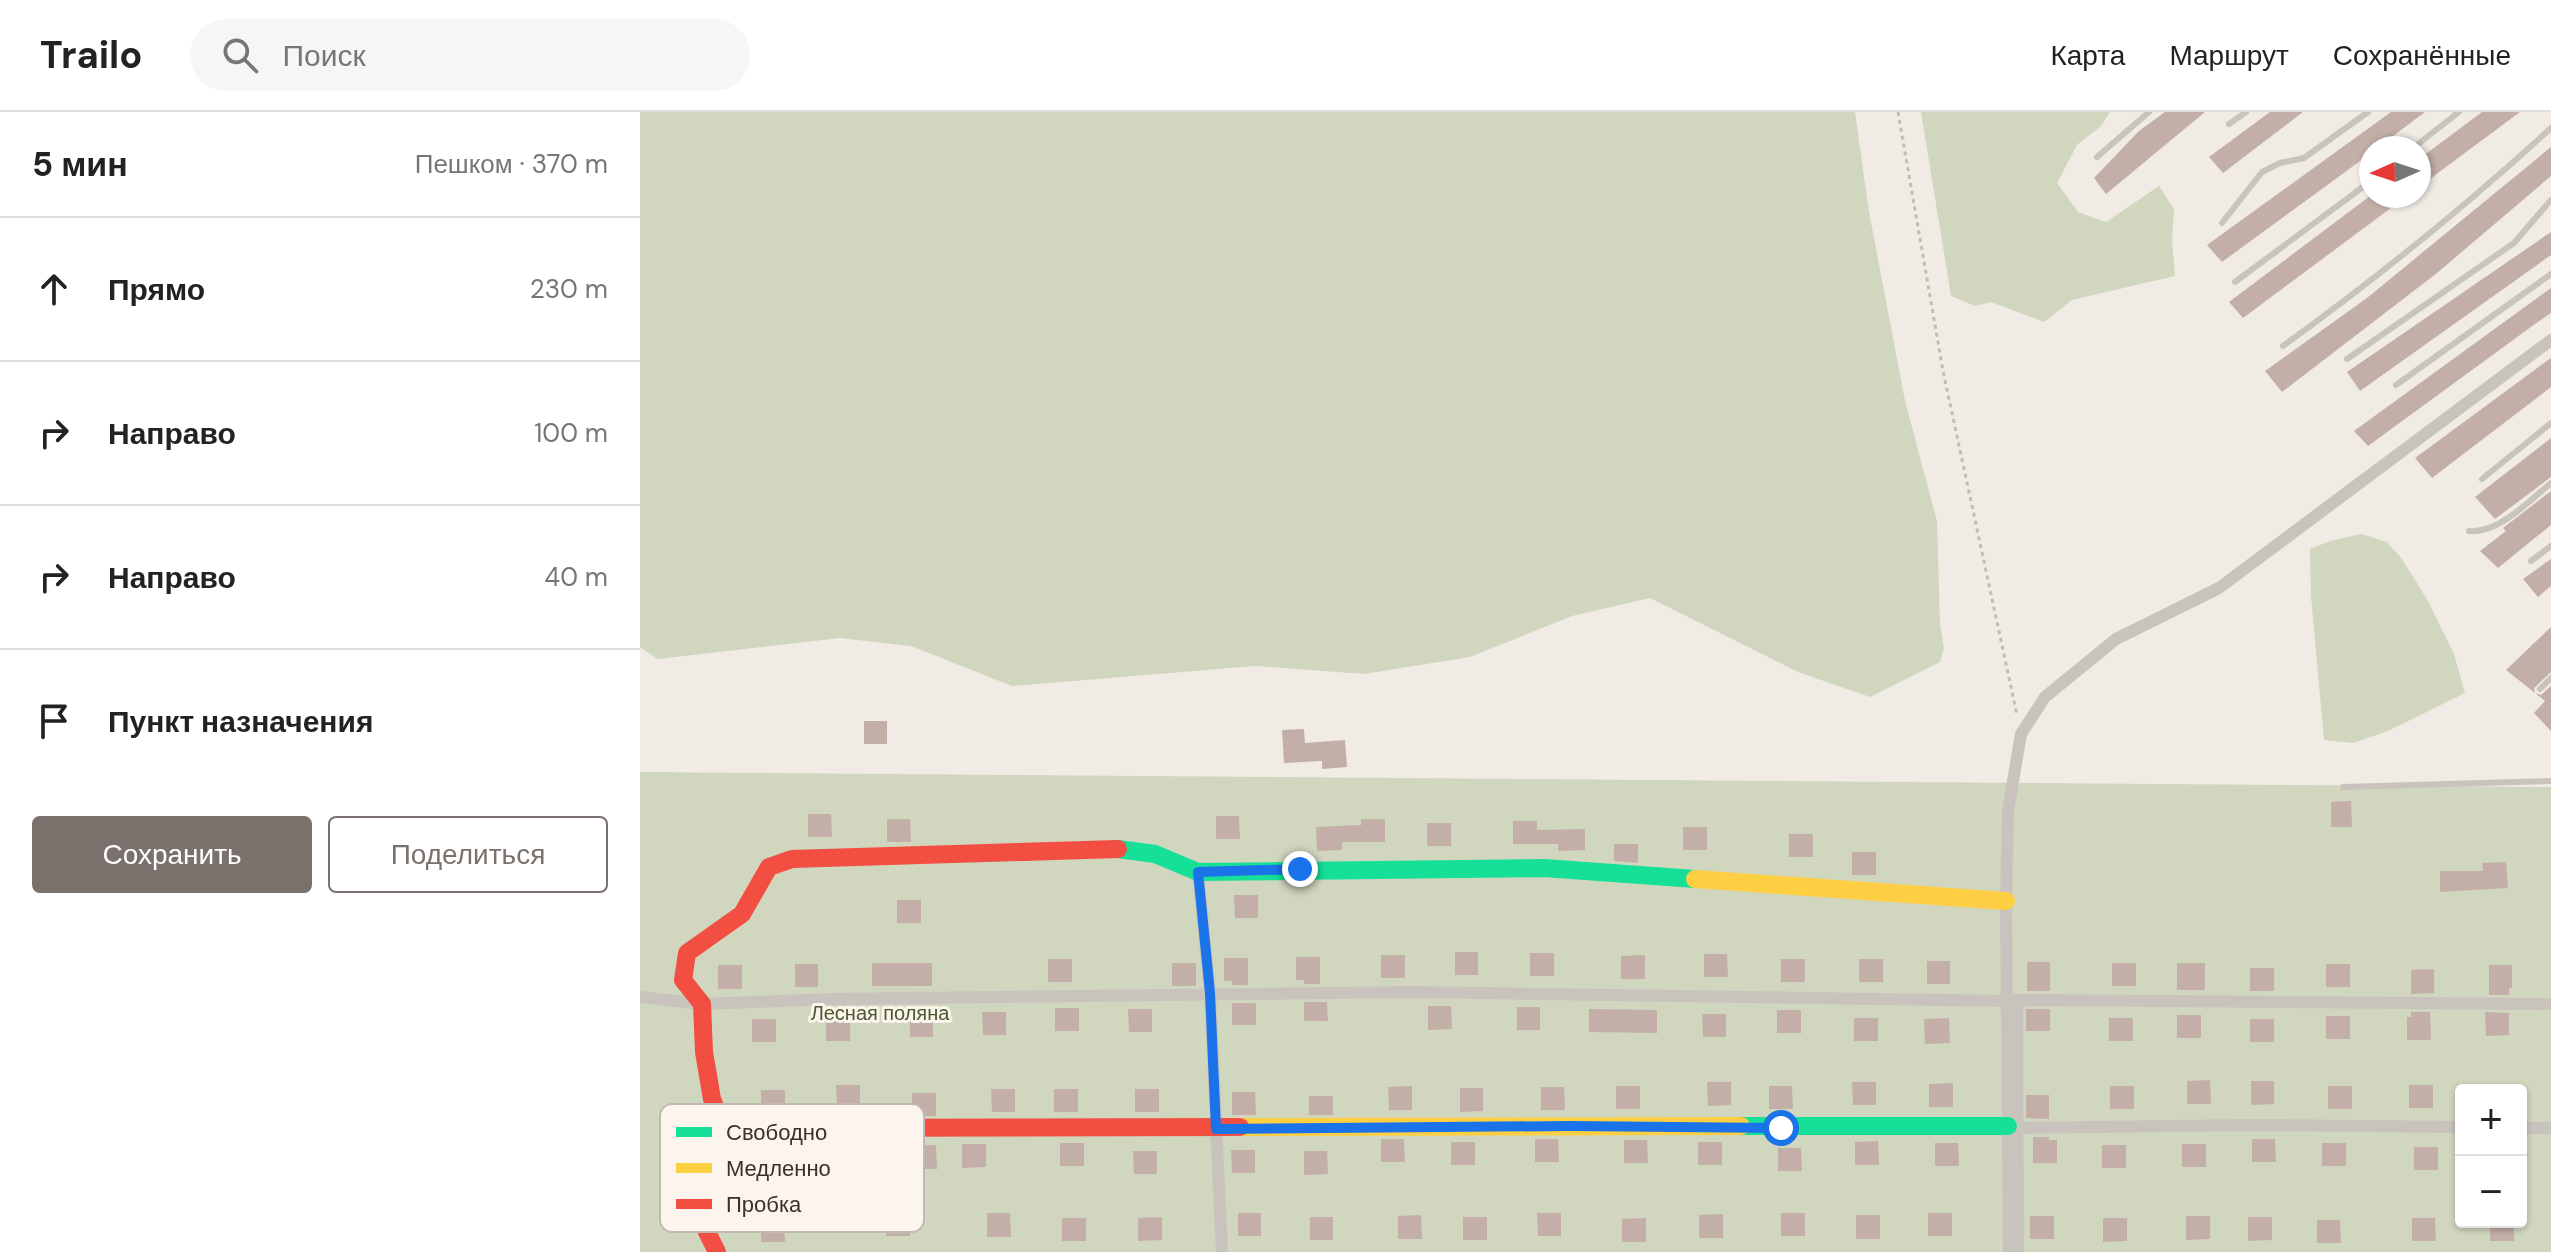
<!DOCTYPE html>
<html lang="ru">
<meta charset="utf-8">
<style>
:root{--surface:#fff;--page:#f6f6f6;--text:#222;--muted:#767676;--line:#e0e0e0;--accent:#7a716c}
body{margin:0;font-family:"DM Sans",sans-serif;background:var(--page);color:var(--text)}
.controls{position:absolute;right:24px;bottom:24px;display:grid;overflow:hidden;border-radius:8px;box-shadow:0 2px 6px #0004}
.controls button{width:72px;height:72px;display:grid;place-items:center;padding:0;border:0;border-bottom:2px solid var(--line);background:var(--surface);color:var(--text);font:40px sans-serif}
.compass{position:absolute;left:1719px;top:24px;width:72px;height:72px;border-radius:50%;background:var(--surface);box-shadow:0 2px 6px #0004;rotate:267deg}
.stop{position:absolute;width:24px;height:24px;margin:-18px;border:6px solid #1a73e8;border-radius:50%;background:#fff}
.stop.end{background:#1a73e8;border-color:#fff;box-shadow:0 2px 8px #0008}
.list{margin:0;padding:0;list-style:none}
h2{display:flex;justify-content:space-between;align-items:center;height:104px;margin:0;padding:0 32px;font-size:34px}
h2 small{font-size:26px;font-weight:400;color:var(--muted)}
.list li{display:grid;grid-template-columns:52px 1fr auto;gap:24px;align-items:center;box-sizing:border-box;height:144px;padding:0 32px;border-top:2px solid var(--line)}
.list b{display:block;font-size:30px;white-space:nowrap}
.list em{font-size:26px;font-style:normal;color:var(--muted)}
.actions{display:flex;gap:16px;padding:24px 32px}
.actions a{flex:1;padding:18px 0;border:2px solid var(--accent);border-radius:8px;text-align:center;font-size:28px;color:var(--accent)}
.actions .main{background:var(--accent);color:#fff}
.icon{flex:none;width:44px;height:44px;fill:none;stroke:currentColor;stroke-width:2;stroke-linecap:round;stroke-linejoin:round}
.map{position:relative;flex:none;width:1911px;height:1140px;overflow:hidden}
header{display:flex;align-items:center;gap:48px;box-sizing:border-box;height:112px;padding:0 40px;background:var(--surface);border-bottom:2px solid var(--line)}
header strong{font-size:38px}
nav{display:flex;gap:44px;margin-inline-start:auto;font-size:28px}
.search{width:560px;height:72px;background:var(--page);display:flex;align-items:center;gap:20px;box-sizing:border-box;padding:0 28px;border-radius:44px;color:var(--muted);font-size:30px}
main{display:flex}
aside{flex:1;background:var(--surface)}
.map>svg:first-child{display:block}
</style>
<header>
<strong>Trailo</strong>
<div class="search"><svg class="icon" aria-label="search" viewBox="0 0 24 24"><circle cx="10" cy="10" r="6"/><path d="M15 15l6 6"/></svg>Поиск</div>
<nav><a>Карта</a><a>Маршрут</a><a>Сохранённые</a></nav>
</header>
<main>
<aside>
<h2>5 мин<small>Пешком · 370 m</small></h2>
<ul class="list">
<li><svg class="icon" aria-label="ahead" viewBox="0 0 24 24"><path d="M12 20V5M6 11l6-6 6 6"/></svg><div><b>Прямо</b></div><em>230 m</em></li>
<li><svg class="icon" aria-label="right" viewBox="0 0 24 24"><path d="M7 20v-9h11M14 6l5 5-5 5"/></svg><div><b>Направо</b></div><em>100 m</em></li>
<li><svg class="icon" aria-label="right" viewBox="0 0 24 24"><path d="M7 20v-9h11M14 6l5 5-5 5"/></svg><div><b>Направо</b></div><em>40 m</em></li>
<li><svg class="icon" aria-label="arrive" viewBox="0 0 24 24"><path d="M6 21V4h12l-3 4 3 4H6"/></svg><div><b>Пункт назначения</b></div></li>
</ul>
<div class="actions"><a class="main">Сохранить</a><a>Поделиться</a></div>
</aside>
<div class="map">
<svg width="1911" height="1140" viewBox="0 0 1911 1140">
<rect width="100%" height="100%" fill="#f0ebe5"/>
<path fill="#d1d6bf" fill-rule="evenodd" d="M0,0H1215L1229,100L1265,289L1297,409L1300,513L1304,536L1300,550L1230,585L1158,560L1010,486L932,504L830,545L724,562L615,554L372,574L271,534L200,526L18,547L0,535Z
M1281,0H1470L1461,14L1437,33L1417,71L1438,100L1466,110L1519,74L1534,97L1532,129L1535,164L1432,188L1404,210L1351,190L1335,194L1311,184Z
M1721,422L1747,430L1762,447L1788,489L1814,542L1825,581L1748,619L1713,631L1684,628L1671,484L1670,437L1690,429Z
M0,660L1911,675V1140H0ZM1821,978H1881V1110H1821Z"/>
<path fill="#c3afa7" d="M1525,0H1565L1466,82L1454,66L1499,19Z
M1630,0H1663L1583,61L1569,45Z
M1751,0H1785L1737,36H1731V41L1582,150L1567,133Z
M1842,0H1880L1779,75V47Z
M1911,35V64L1797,161L1642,280L1625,259L1727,186Z
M1730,84H1767L1603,206L1589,190Z
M1911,120V143L1720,279L1707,260Z
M1911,176V201L1895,212L1728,334L1714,319Z
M1911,246V275L1792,366L1775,346Z
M1911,326V365L1855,407L1835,385Z
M1911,379V413L1858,456L1840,439L1866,419L1863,416Z
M1911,447V474L1898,485L1883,467Z
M1911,515V560L1894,576L1895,581L1901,583L1911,574V619L1894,601L1905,589L1866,558Z
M224,609H247V632H224Z
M664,617L665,631L705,628L707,655L682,657V649L644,651L642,618Z
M1711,689L1712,715H1691V690Z
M168,702H191L192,725H168Z
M576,704H599L600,727H576Z
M247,707H270L271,730H247Z
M721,707H745V730H702V738L677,739L676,715L721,713Z
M873,709H897V718L945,717V738L918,739V732H873Z
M787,711H811V734H787Z
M1043,715H1067V738H1043Z
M1149,722H1173V745H1149Z
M974,732H998V751L974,749Z
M1212,740H1236V763H1212Z
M1866,750L1868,776L1800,780V759H1843L1842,751Z
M594,783H618V806H595Z
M257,788H281V811H257Z
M815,840H838V863H815Z
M890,841H914V864H890Z
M1064,842H1087L1088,865H1064Z
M741,843H765V866H741Z
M1005,843V867H981V844Z
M656,845H680V872H664V868H656Z
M584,846H608V873H592V869H584Z
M408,847H432V870H408Z
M1141,847H1165V870H1141Z
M1219,847H1243V870H1219Z
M1287,849H1310V872H1287Z
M1387,850H1410V879H1387Z
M232,851H292V874H232Z
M532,851H556V874H532Z
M1472,851H1496V874H1472Z
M1537,851H1565V878H1537Z
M155,852H178V875H155Z
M1686,852H1710V875H1686Z
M78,853H102V877H78Z
M1849,853H1872V876H1869V883H1849Z
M1610,856H1634V879H1610Z
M1794,857V881L1771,882V858Z
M664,890H687L688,909H664Z
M592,891H616V913H592Z
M788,894H811L812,917L788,918Z
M877,895H900V918H877Z
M415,896H439V919H415Z
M488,897H512V920H489Z
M949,897L1017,898V921L949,920Z
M1386,897H1410V919H1386Z
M1137,898H1161V921H1137Z
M342,900H366V923H343Z
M1771,900H1790L1791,928H1767V905H1771Z
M1845,900L1869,901V923L1846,924Z
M270,902H293V925H270Z
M1062,902H1086V925H1063Z
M1537,903H1561V926H1537Z
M1686,904H1710V927H1686Z
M186,906H210V929H186Z
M1214,906H1238V929H1214Z
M1309,906L1310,931L1285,932L1284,907Z
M1469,906H1493V929H1469Z
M112,907H136V930H112Z
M1610,907H1634V930H1610Z
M1570,968L1571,992H1547V969Z
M1611,969H1634V992L1611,993Z
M1067,970H1091V993L1068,994Z
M1212,970H1236V993H1213Z
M1313,971V995H1289V972Z
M196,973H220V996H197Z
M1769,973H1793V996H1769Z
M772,974V998H749L748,975Z
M976,974H1000V997H976Z
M1129,974H1152L1153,997H1129Z
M1470,974H1494V997H1470Z
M1688,974H1712V997H1688Z
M901,975H924L925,998H901Z
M820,976H843V999L820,1000Z
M351,977H375V1000H352Z
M414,977H438V1000H414Z
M495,977H519V1000H495Z
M121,978H145V1001H121Z
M592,980H615L616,1003H592Z
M272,981H296V1004H272Z
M1386,983H1409V1007L1386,1006Z
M669,984H693V1003H669Z
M1393,1025H1409V1028H1417V1051H1393Z
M741,1027H764L765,1050H741Z
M895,1027H918L919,1050H895Z
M1612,1027H1635L1636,1050H1612Z
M984,1028H1007L1008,1051H984Z
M1238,1029L1239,1053H1215V1030Z
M811,1030H835V1053H811Z
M1058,1030H1082V1053H1058Z
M420,1031H444V1054H420Z
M1295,1031H1318L1319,1054H1295Z
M1682,1031H1706V1054H1682Z
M322,1032H346V1055L322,1056Z
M1542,1032H1566V1055H1542Z
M296,1033L297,1057H273V1034Z
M1462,1033H1486V1056H1462Z
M1774,1035H1798V1058H1774Z
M1138,1036H1161L1162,1059H1138Z
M591,1038H615V1061H592Z
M493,1039H517V1062H494Z
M664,1039H687L688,1062L664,1063Z
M200,1096H224V1101H270V1124H246V1119H200Z
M347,1101H370L371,1125H347Z
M598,1101H621V1124H598Z
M897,1101H921V1124H898Z
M1141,1101H1165V1124H1141Z
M1288,1101H1312V1124H1288Z
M1083,1102V1126H1059V1103Z
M781,1103L782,1127H758V1104Z
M1216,1103H1240V1127H1216Z
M1390,1104H1414V1127H1390Z
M1546,1104H1570V1127L1546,1128Z
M522,1105V1128L498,1129V1106Z
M670,1105H693V1128H670Z
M823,1105H847V1128H823Z
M1608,1105H1632V1128L1608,1129Z
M422,1106H446V1129H422Z
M1006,1106V1130H982V1107Z
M1463,1106H1487V1129L1463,1130Z
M1772,1106H1795L1796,1129H1772Z
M121,1107H144L145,1130H121Z
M1677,1108H1700L1701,1131H1677Z
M1850,1110H1874V1129H1850Z"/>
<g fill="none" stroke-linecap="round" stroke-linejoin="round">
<path stroke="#c2bbb6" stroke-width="3" stroke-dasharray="4 4" stroke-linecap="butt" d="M1258,0L1303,259L1377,603"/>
<path stroke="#c9c3be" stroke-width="6" d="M1589,12L1606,0
M1773,36L1819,0
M1457,45L1509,0
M1582,111L1622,60L1640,51L1664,46L1728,0
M1595,170L1731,69
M1643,234C1737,166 1826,94 1911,16
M1707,247L1874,131L1911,88
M1756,273L1911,162
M1842,367L1911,311
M1829,419C1858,422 1889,389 1911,371
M1891,449L1911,434
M1900,577L1911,566
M1703,675L1911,669"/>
<path stroke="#c9c3be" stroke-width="12" d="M558,760L570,881L582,1140
M0,885L62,892L192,887L772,880L1367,889
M1378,1016L1612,1013L1821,1015
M1881,1016H1911
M1369,1140L1366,789L1368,699L1381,622L1405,585L1476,527L1579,476L1911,228
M1378,1140L1377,888L1911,892"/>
<path stroke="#16e098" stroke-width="18" d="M478,737L515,742L558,760L904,756L1055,767
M1101,1014H1368"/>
<path stroke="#ffcf43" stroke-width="18" d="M1055,767L1366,789
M600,1015L1101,1014"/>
<path stroke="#f24e42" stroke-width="18" d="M83,1016L72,987L64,940L62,892L43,868L47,841L102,802L129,755L152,747L478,737
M77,1140L67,1120L65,1037L68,1023L83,1016L600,1015"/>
</g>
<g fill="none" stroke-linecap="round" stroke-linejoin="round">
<path stroke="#1a73e8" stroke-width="10" d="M660,757L558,760L570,881L576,1017L929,1014L1141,1016"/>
</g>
<g text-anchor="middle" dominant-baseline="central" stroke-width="6" stroke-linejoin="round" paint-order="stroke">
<g font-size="20" fill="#4a5a2e" stroke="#fbf5ee">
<text x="240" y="901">Лесная поляна</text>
</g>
</g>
<rect x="20" y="992" width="264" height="128" rx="12" fill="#fbf5ee" stroke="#c1bab4" stroke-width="2"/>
<rect x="36" y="1015" width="36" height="10" fill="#16e098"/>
<rect x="36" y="1051" width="36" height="10" fill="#ffcf43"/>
<rect x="36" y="1087" width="36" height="10" fill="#f24e42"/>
<g font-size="22" fill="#3b302b">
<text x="86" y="1028">Свободно</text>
<text x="86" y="1064">Медленно</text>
<text x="86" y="1100">Пробка</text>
</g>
</svg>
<div class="controls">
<button>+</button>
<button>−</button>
</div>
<svg class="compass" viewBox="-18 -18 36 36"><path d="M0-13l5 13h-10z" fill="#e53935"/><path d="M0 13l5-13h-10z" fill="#767676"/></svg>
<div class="stop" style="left:1141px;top:1016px"></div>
<div class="stop end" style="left:660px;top:757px"></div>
</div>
</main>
